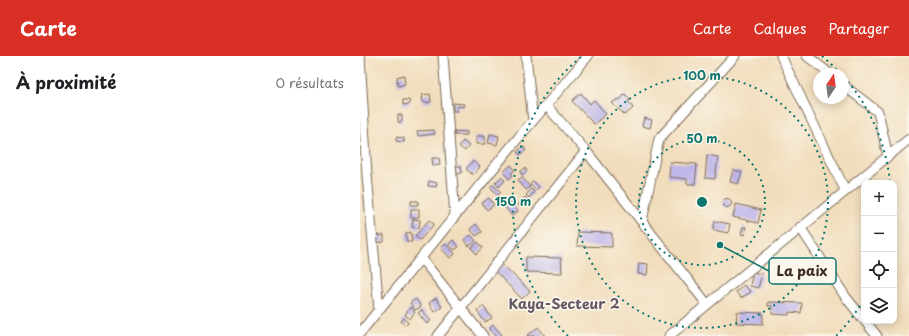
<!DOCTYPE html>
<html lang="fr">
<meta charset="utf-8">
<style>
:root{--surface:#fff;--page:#f6f6f6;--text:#202124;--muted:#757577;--line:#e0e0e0;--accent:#d93025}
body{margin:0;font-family:"Playpen Sans",sans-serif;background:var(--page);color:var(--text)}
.controls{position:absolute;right:12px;bottom:12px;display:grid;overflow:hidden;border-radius:8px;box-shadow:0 2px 10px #0003}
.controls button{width:36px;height:36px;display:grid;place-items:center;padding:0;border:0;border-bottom:1px solid var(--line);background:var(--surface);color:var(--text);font:20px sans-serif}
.compass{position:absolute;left:453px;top:12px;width:36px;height:36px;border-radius:50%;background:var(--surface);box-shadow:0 2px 10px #0003;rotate:13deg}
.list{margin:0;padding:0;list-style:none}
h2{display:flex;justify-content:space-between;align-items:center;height:52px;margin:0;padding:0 16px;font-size:17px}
h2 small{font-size:13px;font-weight:400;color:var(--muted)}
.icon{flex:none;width:22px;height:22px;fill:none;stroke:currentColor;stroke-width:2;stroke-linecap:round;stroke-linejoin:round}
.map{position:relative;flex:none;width:549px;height:280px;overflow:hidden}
header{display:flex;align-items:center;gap:24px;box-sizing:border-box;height:56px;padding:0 20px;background:var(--accent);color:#fff}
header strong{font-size:19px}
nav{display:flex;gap:22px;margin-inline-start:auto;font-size:14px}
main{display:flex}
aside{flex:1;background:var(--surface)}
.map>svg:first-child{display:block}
</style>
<header>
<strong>Carte</strong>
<nav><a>Carte</a><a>Calques</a><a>Partager</a></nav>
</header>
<main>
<aside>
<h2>À proximité<small>0 résultats</small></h2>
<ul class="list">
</ul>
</aside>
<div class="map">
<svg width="549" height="280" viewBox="0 0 549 280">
<rect width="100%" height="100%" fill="#fbf7ec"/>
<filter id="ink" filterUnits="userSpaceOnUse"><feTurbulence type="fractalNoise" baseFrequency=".025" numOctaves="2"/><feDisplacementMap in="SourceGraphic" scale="8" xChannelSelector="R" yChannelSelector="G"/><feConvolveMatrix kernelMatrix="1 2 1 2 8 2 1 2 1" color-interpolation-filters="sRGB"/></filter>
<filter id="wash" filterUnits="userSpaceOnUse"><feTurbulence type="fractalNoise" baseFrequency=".012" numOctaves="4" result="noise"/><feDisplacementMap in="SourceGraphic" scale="16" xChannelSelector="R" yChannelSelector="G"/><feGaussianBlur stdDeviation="0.9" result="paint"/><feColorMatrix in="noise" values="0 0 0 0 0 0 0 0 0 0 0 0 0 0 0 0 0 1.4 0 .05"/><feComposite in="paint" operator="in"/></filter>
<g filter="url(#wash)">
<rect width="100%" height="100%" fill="#f1ddbc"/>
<g id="blocks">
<path fill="#bbb3e9" d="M44,19L45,28L38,30L37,21Z
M221,37L230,48L234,44L246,58L234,68L212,45Z
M70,38L71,46L63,47L62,39Z
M265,38L270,44L268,45L273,52L265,59L252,47L258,43L260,44Z
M43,44H49L50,48L43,49Z
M93,47L104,48V51L97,50V55H93Z
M38,59H42V66H38Z
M284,62L292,64L290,72L282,70Z
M74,74L75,78L58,80L57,75Z
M94,75L107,76V79H94Z
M130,78L139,80L137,89L128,87Z
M116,80H125V88H116Z
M36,81L44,82V86L36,85Z
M103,85L109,90L105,95L99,90Z
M163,90L166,94L160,99L157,96Z
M347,99L358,101L355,123L345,122Z
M72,102H79L80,109L73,110Z
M113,105L120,111L113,119L106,113Z
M310,106L337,108L335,128H327V123L309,121Z
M151,109L155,114L151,117L153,119L149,123L143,116Z
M96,110H101L102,117L97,118Z
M165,112L167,115L162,119L160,116Z
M373,114L382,116L378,128L370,126Z
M141,121L145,124L139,131L135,127Z
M162,121L170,131L166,134L158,124Z
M69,125L77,127L76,131L68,130Z
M173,125L179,131L176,134L170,129Z
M133,129L141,136L138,139L130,131Z
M171,133L174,136L169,142L166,139Z
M165,141L168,144L160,151L158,148Z
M129,142L134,149L127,154L122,147Z
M362.5 147a4.5 4.5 0 1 1 9 0a4.5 4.5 0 1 1-9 0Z
M51,145H58V149H51Z
M151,147L158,155L152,160L145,151Z
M376,148L401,154L398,167L373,161Z
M51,153H59V161L51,162Z
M53,163L60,164L59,172L52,171Z
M69,164L74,168L60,184L55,180Z
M355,165L370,168L368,177L353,174Z
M116,168L122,176L116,180L110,173Z
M383,171H386L384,179L381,178Z
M51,176L52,186H47L46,177Z
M218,176L252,177V191L217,190Z
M24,179V186L16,187L15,180Z
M111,179L116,185L109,190L104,184Z
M93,184L99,191L94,194L89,188Z
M118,186L123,192L117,198L111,192Z
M86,188L95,198L90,202L81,192Z
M166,201L201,202L202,217L166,216Z
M279,207L288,208L287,219L278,218Z
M142,208L170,235L162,243L135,215Z
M393,216L402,218L398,232L390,230Z
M384,229L391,236L381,242L376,236Z
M76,242L82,251L74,256L69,247Z
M56,243L61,251L55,254L50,247Z
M408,246L442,247L441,257L429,256V259L412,258V250H408Z
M123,250L132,262L125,266L117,255Z
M50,251L55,256L50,263L45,259Z
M62,254L71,265L67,268L58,257Z
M377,256L403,257V268L376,267Z
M44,262L48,267L45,270L41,265Z
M133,269L142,279L141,280H135L129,273Z
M178,271L185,280H167Z"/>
</g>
</g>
<g filter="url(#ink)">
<use href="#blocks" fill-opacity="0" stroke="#7b6955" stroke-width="1"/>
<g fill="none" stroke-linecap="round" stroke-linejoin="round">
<g stroke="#7b6955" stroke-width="11">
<path id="minor" d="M0,0L7,119L19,254
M83,0L95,160
M166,0L173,65
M421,0L485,134
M447,0L470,18
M483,29L518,56L527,96
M186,49L226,95L347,248
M282,165L299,83L375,0
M440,171L485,240L504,264
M61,202L123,280
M505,265L517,280
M0,277L159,81L228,0
M78,280L226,95
M309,280L549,83"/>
</g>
<use href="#minor" stroke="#fff" stroke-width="9"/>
</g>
</g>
<g fill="none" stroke="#0f766e" stroke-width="2" stroke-dasharray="2 4">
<circle cx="342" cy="146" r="63"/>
<circle cx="342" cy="146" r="126"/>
<path d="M503 245A189 189 0 0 1 476 280M208 280A189 189 0 0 1 222 0M462 0A189 189 0 0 1 480 17M484 21A189 189 0 0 1 530 126"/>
</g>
<g text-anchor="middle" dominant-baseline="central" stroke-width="3" stroke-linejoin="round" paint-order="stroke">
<g font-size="14" font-weight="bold" fill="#685a65" stroke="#fbf7ec">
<text x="204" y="247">Kaya-Secteur 2</text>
</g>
</g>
<circle cx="342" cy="146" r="6" fill="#0f766e" stroke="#fbf7ec" stroke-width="2"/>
<g font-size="12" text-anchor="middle" font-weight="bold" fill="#0f766e" stroke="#fbf7ec" stroke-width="3" stroke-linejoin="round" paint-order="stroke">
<text x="342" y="24">100 m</text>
<text x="342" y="87">50 m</text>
<text x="153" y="150">150 m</text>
</g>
<path fill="none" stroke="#0f766e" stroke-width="1.5" d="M360 189L409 215"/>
<circle fill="#0f766e" stroke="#fbf7ec" stroke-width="1.5" cx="360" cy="189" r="4"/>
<rect fill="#fbf7ec" stroke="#0f766e" stroke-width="1.5" x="409" y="202" width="67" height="26" rx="4"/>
<g font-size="14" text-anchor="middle" font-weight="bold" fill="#3b2a1e">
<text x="442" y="220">La paix</text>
</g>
</svg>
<div class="controls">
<button>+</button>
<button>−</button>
<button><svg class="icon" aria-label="locate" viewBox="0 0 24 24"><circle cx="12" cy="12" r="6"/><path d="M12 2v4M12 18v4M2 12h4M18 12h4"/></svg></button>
<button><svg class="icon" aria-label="layers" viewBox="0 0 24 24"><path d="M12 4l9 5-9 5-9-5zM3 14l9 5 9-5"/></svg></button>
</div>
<svg class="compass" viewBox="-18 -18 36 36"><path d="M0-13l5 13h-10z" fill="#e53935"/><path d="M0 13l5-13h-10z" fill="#757577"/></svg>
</div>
</main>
